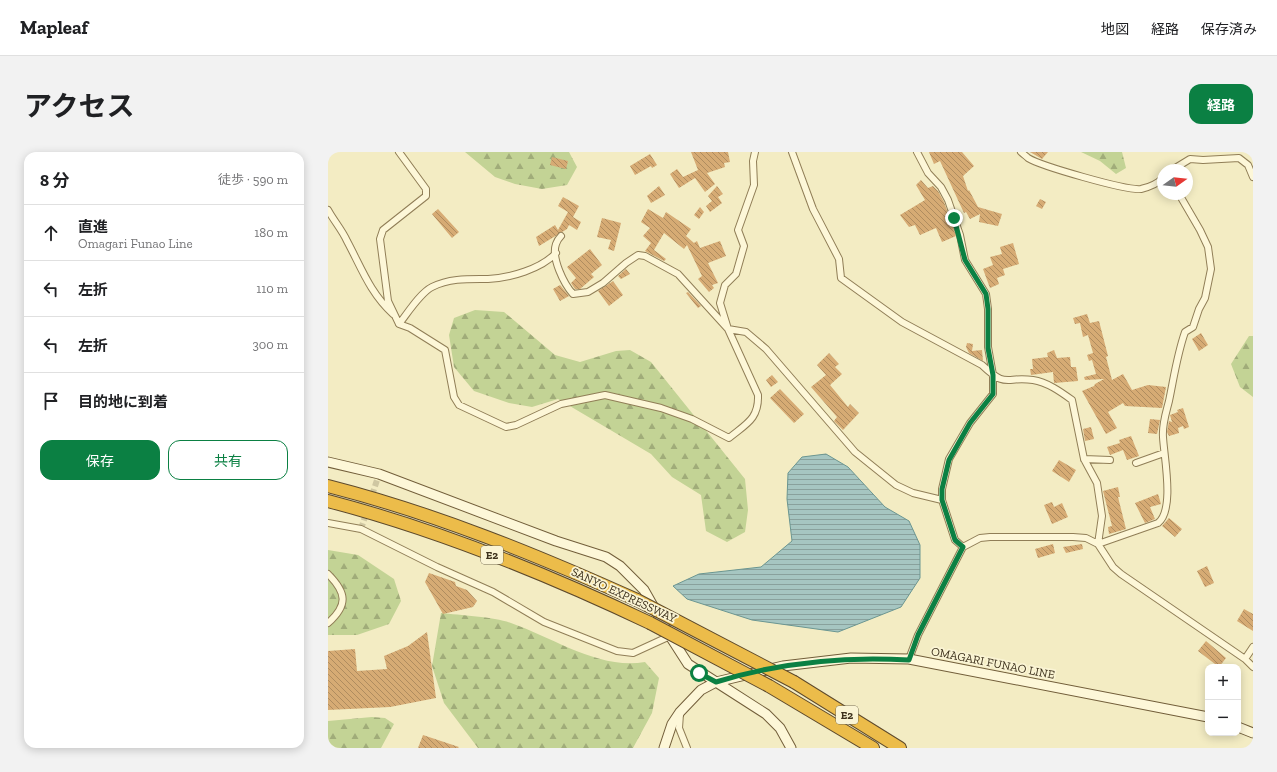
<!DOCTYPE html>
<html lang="ja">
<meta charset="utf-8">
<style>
:root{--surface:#fff;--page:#f2f2f2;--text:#202124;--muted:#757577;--line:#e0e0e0;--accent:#0b8043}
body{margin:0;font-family:"Zilla Slab","Noto Sans JP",serif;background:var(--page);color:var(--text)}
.controls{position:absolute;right:12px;bottom:12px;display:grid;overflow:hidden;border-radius:8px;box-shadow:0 2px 10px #0003}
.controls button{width:36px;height:36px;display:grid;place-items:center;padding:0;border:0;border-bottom:1px solid var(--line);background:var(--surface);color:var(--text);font:20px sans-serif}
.compass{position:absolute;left:829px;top:12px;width:36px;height:36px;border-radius:50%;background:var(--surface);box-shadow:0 2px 10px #0003;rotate:75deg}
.stop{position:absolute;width:12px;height:12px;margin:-9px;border:3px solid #0b8043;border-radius:50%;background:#fff}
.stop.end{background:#0b8043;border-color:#fff;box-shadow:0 1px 4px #0008}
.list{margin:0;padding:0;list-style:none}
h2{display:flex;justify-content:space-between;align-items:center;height:52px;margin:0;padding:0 16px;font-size:17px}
h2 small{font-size:13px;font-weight:400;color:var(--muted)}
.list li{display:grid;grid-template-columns:26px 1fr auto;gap:12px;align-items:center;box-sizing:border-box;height:56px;padding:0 16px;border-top:1px solid var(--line)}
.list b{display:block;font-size:15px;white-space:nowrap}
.list p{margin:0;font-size:13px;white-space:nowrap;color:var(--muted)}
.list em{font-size:13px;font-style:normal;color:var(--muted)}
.actions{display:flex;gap:8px;padding:12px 16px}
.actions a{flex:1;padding:9px 0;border:1px solid var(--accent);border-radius:12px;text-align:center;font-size:14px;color:var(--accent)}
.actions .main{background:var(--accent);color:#fff}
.icon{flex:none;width:22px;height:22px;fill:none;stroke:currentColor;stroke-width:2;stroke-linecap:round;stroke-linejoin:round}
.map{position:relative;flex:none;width:925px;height:596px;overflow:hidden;border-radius:12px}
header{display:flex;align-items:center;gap:24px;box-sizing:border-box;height:56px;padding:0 20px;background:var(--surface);border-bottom:1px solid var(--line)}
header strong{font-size:19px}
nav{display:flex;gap:22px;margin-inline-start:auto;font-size:14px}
.intro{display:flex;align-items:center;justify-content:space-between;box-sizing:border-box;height:96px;padding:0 24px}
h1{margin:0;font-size:28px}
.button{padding:10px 18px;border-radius:12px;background:var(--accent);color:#fff;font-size:14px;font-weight:700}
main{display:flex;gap:24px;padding:0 24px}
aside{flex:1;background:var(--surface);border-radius:12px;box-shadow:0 2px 10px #0003}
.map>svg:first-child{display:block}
</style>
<header>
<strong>Mapleaf</strong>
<nav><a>地図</a><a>経路</a><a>保存済み</a></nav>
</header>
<div class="intro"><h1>アクセス</h1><a class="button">経路</a></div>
<main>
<aside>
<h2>8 分<small>徒歩 · 590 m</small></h2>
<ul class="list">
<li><svg class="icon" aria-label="ahead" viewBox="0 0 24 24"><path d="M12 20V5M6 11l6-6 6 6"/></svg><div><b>直進</b><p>Omagari Funao Line</p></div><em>180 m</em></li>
<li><svg class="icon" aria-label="left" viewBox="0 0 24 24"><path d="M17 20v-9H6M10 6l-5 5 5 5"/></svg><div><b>左折</b></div><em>110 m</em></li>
<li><svg class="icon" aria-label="left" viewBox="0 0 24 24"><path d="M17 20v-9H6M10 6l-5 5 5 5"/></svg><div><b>左折</b></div><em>300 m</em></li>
<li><svg class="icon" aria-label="arrive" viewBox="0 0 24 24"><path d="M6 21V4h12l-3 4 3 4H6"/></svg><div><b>目的地に到着</b></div></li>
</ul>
<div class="actions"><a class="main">保存</a><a>共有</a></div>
</aside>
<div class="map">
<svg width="925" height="596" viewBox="0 0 925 596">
<defs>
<pattern id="forest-firs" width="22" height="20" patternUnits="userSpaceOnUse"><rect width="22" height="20" fill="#c3d395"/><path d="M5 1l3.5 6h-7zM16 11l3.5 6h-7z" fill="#a0ac79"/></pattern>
<pattern id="water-rules" width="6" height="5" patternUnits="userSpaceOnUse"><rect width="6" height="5" fill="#a6c6c1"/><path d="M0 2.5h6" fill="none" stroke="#89a19c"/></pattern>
<pattern id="building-back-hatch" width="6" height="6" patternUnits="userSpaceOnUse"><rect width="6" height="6" fill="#d6ab74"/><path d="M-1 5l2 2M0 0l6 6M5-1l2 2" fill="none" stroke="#af8c5f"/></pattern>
</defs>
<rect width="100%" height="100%" fill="#f3ecc3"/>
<path fill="url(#forest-firs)" d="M137,0H241L249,15L239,33L214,37L187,32L167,25Z
M753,0H794L798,16L788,22L772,9Z
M147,158L176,160L227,203L252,210L288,199L302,198L323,210L417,327L420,358L417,380L399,390L378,379L373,343L344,325L323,302L230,247L204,255L181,251L146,239L126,215L121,183L126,166Z
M921,184H925V245L912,235L903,212Z
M0,398L30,403L66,427L73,449L61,472L29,483H0Z
M113,461C132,463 167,465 183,471C226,486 271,518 317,510L331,526L324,561L305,596H150L116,551L104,514Z
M44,565L57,566L66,572L53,596H0V569Z"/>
<path fill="url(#water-rules)" stroke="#6b9691" d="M498,302L520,315L557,355L581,369L592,393V426L573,455L510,480L424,468L359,447L345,434L371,422L433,415L464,389L459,347L460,321L474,305Z"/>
<path fill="url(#building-back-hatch)" d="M363,0H400L402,10L396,11L397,15L379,21L387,32L377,40L367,26L351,36L342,22L349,17L355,25L370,18Z
M601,0H634L646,14L635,24L640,39L641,38L650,55L674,62L670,74L651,70L652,62L642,67L638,60L636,61L612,9L606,12Z
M702,0H720L714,7Z
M322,2L329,13L324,16L323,14L307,23L302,14Z
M224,5L240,9L238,17L222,13Z
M593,28L600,36L605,34L610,39L616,50L628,84L614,90L608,76L592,83L587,73L581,75L572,63L597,48L588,33Z
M331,34L337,43L323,51L319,44Z
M389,34L395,42L390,45L394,51L382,60L378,54L384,49L380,44Z
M235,45L251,54L245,65L253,70L249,78L241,73L239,77L211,94L208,85L227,73L230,78L240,60L230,54Z
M712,47L718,50L714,57L708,54Z
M372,55L376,60L371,67L366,63Z
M110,57L131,80L124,86L104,62Z
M320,57L335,66L338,60L363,77L358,84L366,91L369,89L372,96L392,89L398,104L380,111L390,131L384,133L386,136L381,140L370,127L374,124L359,93L356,97L336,81L326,98L338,107L336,109L317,99L323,91L315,84L322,76L313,70Z
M274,66L293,71L286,99L280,97L283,88L269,85Z
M685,91L691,112L675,117L677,123L669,126L671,132L662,136L655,117L665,113L662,105L674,102L672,95Z
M262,97L274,113L263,122L266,125L252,137H247L243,131L248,126L239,115Z
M298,117L302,122L293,127L290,124Z
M285,129L295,143L281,154L270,139Z
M232,133L241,144L232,149L225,137Z
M360,140L373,154L370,156L358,141Z
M759,162L762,171L771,169L780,204L778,205L784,228L795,222L804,238L820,233L838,235L834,256L797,254L795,251L780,260L789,276L778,282L754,239L766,234L767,232L776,227L757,228L756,225L768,222L764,208L761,209L759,203L765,201L760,183L755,185L752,171L747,172L745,166Z
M873,181L880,193L871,199L864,187Z
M639,191L645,192L644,199L654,198L655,209L641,201L638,195Z
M726,198L729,206L742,205L743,215H748L750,229L726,231L725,220L703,223L702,217H705L704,207L720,205L719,201Z
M501,201L511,212L507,215L514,222L502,233L520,255L522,252L531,261L515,278L506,269L509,265L483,235L498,223L489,213Z
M444,223L450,230L443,235L438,228Z
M452,237L476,262L466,271L442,246Z
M855,256L860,272H862H860L861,275L856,277L855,274L850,276L851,281L841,284L839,280L841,269L844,270L842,263L850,260L849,258Z
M822,267L832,268L829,282L820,281Z
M763,275L766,287L757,289L755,277Z
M803,284L811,304L799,308L795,298L782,303L779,295L792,291L791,288Z
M731,308L748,318L741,330L724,319Z
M790,335L792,345H790L798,377L781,382L780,375L784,374L775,339Z
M830,342L833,352L822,355L827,367L817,371L807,351Z
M724,350L726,355L734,351L740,365L724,372L716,353Z
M841,366L854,377L847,385L834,374Z
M725,392L727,401L710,406L707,397Z
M754,392L755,397L738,401L735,395Z
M879,414L886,431L877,435L869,419Z
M101,421L127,430L128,434L139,438L149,449L145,455L115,462L97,430Z
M916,457L925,462V479L909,469Z
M99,480L108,546L62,555L0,558V499L27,497L29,519L59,517L56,504L80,494Z
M878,489L898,506L891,515L870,499Z
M95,583L131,595L130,596H90Z"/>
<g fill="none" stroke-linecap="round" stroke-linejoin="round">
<path stroke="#cfc7a2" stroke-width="6" stroke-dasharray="6 3" stroke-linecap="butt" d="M33,377L51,322"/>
<g stroke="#907e57" stroke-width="8">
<path id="street" d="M71,0L98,37V44L55,78L52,87L60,149L71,172L82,176L117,198L126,245L131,253L178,275L188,273L233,252L277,243L333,256L364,267L401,286C418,272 431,267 430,243L400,177L392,151L397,133L408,122L416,94L410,78L426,33L425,9L427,0
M464,0L485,57L511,107L513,126L574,170L654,213C679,237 677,224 705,228C719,230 733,240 744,248L756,307L769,331L774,364L770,392
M589,0L600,21L613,35L620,48L632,83L637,108L658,142L660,157V195L665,223V242L642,271L621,307L614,337V348L627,388L635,395
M693,0C695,2 698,4 700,6C713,14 799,39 813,37C822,35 829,32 835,26
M844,18L862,7L875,8L911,6L920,13L925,25
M0,58C6,69 14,78 19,89C33,115 42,141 65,162
M233,84C231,86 229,89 228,92C223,106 236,132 245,142L260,140L275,131L298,111L310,103L317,104L350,122L400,177L418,180L438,197L527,300L568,333L585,341L614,348
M71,172C79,162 92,141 104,135C122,126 141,127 160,127C182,126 213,117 228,101
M756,307L782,308
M808,311L836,301
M0,371L33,377L109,415L165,440L216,470L289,499L305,501L342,484
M770,392L830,371C847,358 836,305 835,285C834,272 838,261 841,249C846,225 849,203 857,180L865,175L871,157L877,146L883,117L880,95L872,78L851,42
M0,422C19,441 20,453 0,471
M581,507L590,483L635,395L652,386L662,385H745L758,386L770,392L785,415L793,422L917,507L925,515
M917,507L925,495
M352,562L351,576L359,596"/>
</g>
<g stroke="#725e3a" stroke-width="11">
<path id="secondary" d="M0,310L51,322L228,389L278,405L292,414L316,438L342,484L360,512L438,562L452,576L463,596
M910,575L925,581
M336,596L344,572L352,560L373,538L388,530L455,514L523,506L581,507L880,565"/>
</g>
<g stroke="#5e4a2c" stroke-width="14">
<path id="highway" d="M0,334C106,361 209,403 309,448
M0,349C111,378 219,422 322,471
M466,530L572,596
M441,534L545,596"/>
</g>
<use href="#street" stroke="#fdf7d8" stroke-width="6"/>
<use href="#secondary" stroke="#fdf7d8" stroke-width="9"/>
<use href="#highway" stroke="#ecbc4a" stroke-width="12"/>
<g stroke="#5e4a2c" stroke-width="14" stroke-linecap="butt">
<path id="highway-bridge" d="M309,448L466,530
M322,471L441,534"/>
</g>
<use href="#highway-bridge" stroke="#ecbc4a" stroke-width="12"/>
</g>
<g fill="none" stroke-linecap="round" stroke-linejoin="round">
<path stroke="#0b8043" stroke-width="5" d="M371,521L388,530C450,511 516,504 581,508L590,483L635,395L627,388L614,348V337L621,308L642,271L665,242V223L660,196V157L658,142L637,108L626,66"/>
</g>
<g text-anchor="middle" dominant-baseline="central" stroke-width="3.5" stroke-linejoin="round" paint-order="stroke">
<g fill="#faf4d4" stroke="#766c54" stroke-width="1">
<rect x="153" y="394" width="22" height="18" rx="3"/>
<rect x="508" y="554" width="22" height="18" rx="3"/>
</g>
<g font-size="11" font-weight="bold" fill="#3e321d">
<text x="164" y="403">E2</text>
<text x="519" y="563">E2</text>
</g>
<g font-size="12" fill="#3e321d" stroke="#faf4d4">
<text transform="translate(296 443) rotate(25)">SANYO EXPRESSWAY</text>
<text transform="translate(665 511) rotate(11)">OMAGARI FUNAO LINE</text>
</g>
</g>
</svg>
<div class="controls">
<button>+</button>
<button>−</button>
</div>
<svg class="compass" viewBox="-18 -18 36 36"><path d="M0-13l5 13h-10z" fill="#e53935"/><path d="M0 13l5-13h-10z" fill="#757577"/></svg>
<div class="stop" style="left:371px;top:521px"></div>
<div class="stop end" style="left:626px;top:66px"></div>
</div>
</main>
